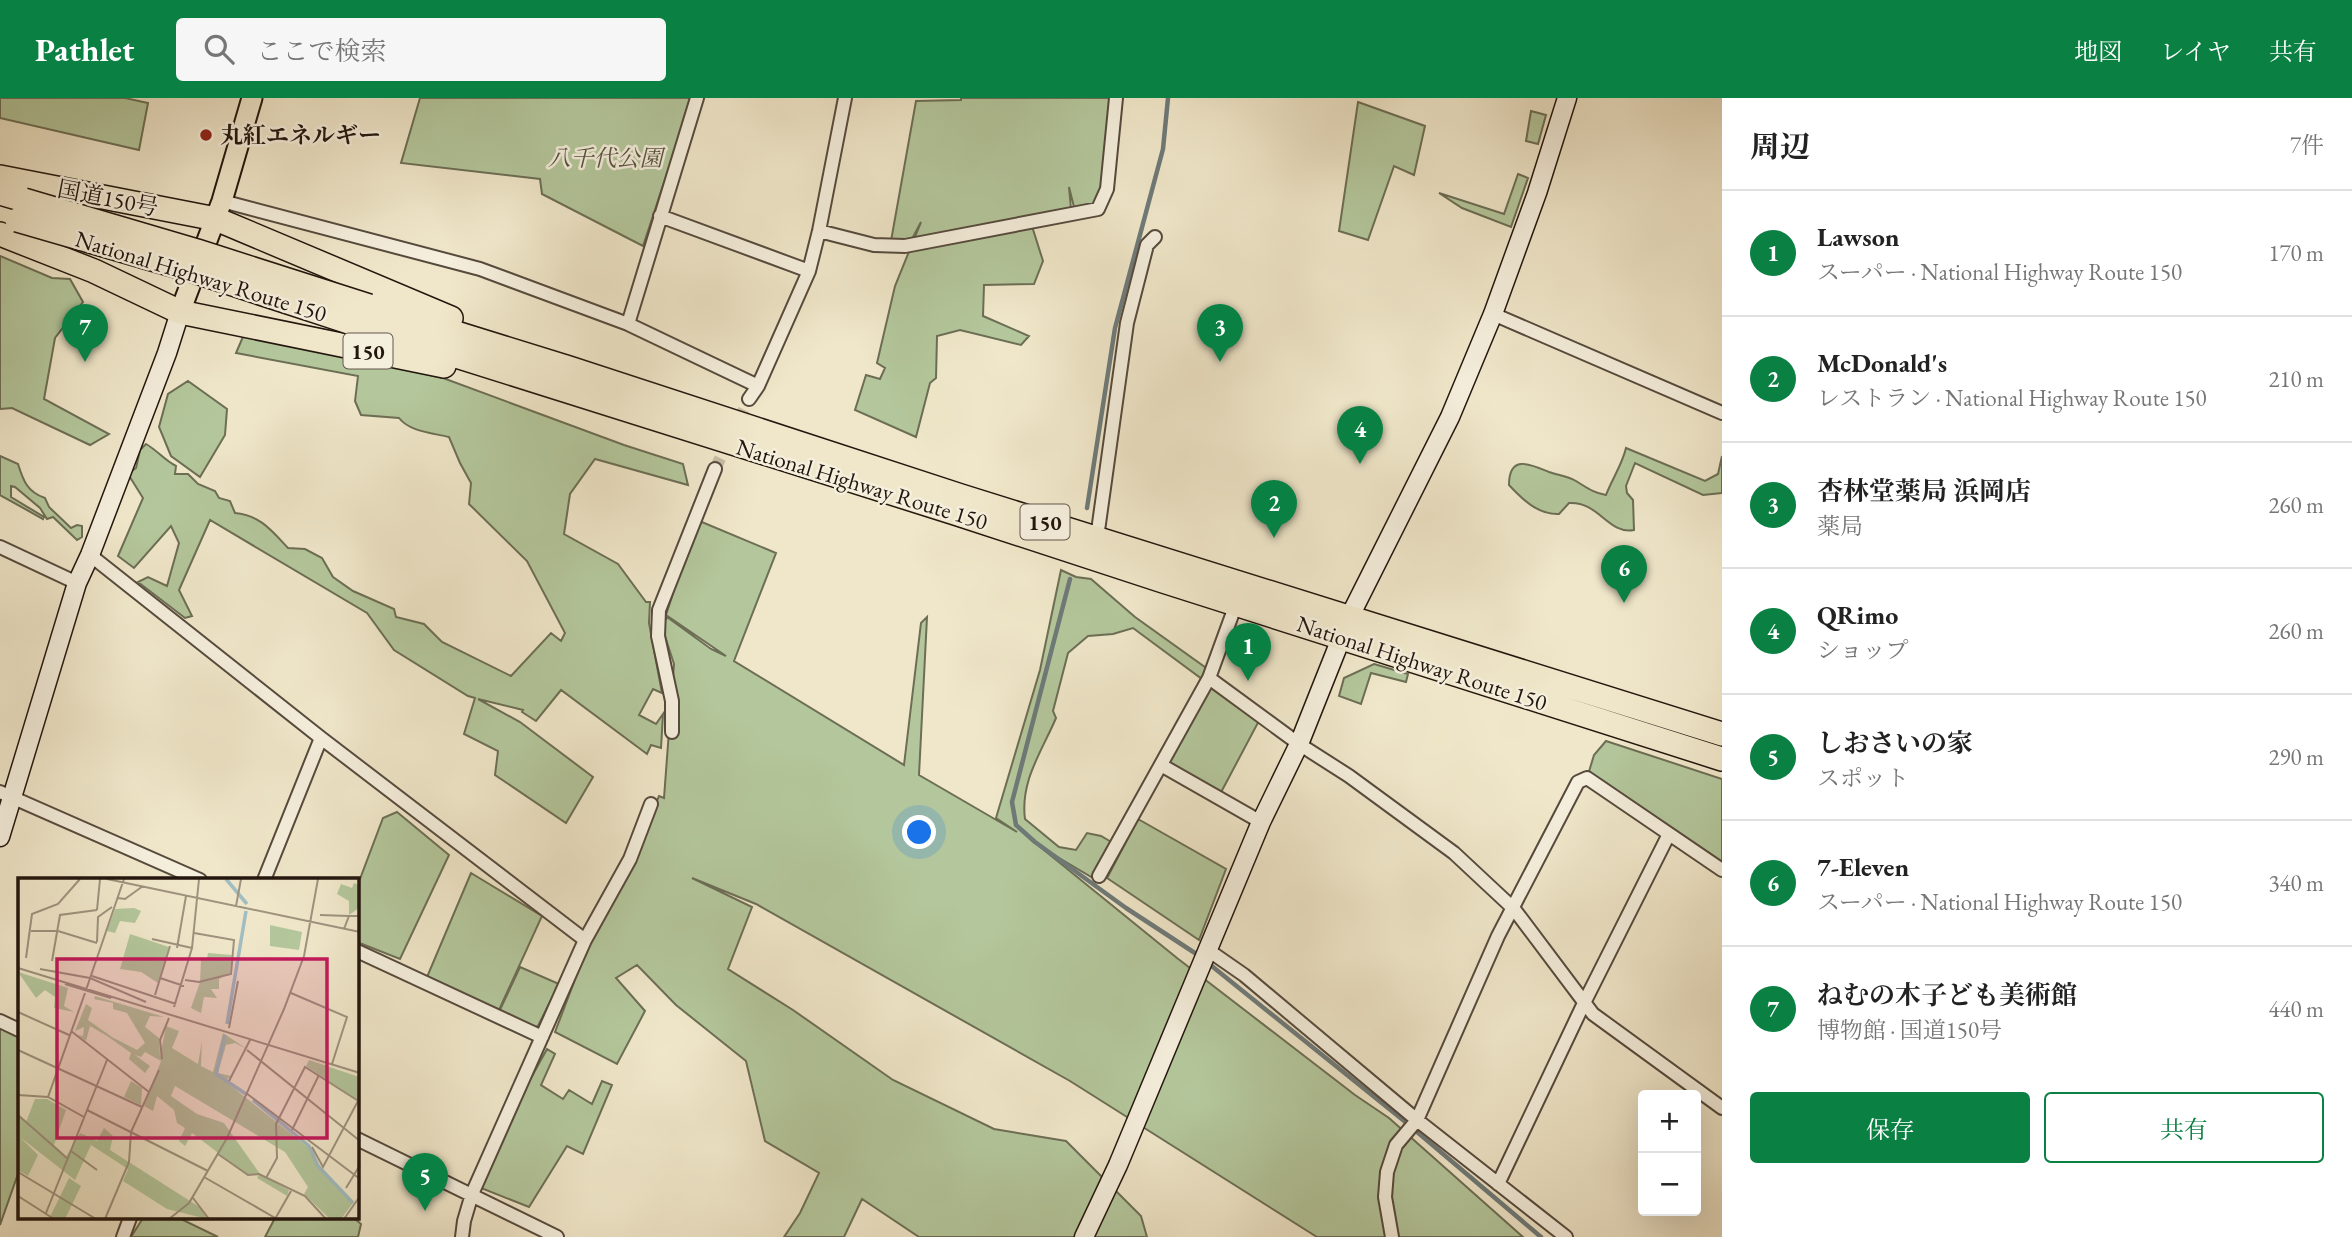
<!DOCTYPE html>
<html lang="ja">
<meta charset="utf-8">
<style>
:root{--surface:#fff;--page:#f6f6f6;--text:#222;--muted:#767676;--line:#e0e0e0;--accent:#0b8043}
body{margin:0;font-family:"EB Garamond","Noto Serif JP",serif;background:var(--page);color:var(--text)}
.controls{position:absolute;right:21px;bottom:21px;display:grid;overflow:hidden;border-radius:7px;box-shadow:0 7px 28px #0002}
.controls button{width:63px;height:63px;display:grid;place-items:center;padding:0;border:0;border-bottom:2px solid var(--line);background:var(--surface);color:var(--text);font:35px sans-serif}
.you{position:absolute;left:920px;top:735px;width:24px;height:24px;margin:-18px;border:5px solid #fff;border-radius:50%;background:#1a73e8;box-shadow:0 0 0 10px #1a73e833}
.badge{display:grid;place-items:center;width:46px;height:46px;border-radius:50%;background:var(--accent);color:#fff;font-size:23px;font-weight:700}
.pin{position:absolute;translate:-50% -58px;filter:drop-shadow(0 2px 4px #0008)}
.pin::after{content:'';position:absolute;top:37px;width:24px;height:21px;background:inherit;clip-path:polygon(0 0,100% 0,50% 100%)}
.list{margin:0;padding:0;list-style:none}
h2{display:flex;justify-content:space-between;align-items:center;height:91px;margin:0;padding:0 28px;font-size:30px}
h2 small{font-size:23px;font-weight:400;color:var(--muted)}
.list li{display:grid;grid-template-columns:46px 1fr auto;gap:21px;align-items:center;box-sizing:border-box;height:126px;padding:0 28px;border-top:2px solid var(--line)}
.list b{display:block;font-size:26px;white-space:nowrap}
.list p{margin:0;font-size:23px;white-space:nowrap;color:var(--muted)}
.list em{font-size:23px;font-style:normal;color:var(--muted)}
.actions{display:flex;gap:14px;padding:21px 28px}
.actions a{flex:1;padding:16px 0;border:2px solid var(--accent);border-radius:7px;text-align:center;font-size:24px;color:var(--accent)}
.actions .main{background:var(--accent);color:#fff}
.icon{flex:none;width:38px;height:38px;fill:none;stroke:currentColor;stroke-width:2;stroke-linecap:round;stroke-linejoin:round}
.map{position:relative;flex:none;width:1722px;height:1139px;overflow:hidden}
header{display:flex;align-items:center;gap:42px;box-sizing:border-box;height:98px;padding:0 35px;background:var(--accent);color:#fff}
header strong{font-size:33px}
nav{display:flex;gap:38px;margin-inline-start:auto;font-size:24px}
.search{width:490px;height:63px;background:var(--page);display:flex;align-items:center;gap:18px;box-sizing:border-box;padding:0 24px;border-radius:7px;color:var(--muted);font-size:26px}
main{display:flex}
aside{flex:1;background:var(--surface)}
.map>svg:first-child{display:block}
</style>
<header>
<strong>Pathlet</strong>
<div class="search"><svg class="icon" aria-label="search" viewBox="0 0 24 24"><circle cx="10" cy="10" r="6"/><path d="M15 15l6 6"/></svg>ここで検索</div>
<nav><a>地図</a><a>レイヤ</a><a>共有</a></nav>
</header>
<main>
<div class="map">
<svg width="1722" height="1139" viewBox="0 0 1722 1139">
<rect width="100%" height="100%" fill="#f0e7ca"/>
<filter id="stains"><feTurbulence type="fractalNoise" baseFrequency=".00286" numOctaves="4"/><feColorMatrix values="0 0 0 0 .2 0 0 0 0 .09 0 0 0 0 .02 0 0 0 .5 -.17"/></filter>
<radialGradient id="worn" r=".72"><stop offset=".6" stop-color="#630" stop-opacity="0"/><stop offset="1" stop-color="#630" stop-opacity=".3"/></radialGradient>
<path fill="#b4c79c" stroke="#6c6e55" stroke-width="2" d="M0,0H125L148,5L139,52L0,20Z
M420,0H692L643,148L542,96L540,81L401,65Z
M961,0H1115L1104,89L1097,107L1075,113L1069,89L1071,111L1031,125L1043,163L1034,186L984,187L983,218L1029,238L1021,247L960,232L937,238L936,280L930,285L916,339L855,312L866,277L880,281L885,270L877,265L895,188L921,124L912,141L891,143L916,3L961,2Z
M1358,4L1425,28L1414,77L1394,68L1368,142L1339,133Z
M1531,13L1546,17L1538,46L1526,43Z
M1518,76L1528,80L1511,129L1462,110L1439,95L1504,116Z
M0,158L52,180L70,181L83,204L55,240L44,301L109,336L90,347L12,310L0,311Z
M245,234L443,280L624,347L683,366L688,387L595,361L570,396L564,436L618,466L646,504H650L649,525L662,595L653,591L639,617L656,626L663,616L661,650L651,647L647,656L561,592L536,623L522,614L523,612L478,601L520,624L593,679L566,725L495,677L498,653L464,636L475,600L468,598L394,552L367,515L210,422L179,492L192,518L185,520L138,484L148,479L167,488L179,445L171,428L134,470L118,458L143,400L128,376L136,370L140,352L146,346C158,353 164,362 176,368L175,376H188L198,386L215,393L219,400L230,403L235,415C260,417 272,433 288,450L305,451L322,460L333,479L353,493L394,511L396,519L424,526L442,544L511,578L551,535L561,543L565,535L527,463L469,406L471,385L460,365L449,339C433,335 410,334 399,320L361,317L355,303L358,278L236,255Z
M188,283L227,311L225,337L200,379L171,358L159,329L168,296Z
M1626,350L1705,383L1718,376L1722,358V395L1703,397L1635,365L1626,388L1627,395L1633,402L1634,432C1608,437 1599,403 1569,405L1559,416C1538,417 1522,401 1509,387C1509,356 1530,366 1549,374C1557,377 1567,378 1576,383C1586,389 1593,395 1606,397C1612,381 1622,367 1626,350Z
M0,358L18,366C23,382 27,394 45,400L49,409L71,430L77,427L82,428V439L77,442L53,419L47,421L40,410L15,389L11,388V399L44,419L43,421L0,397Z
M697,422L776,455L734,563L904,667L921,525L927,519L919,677L1017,734L996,720L1040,572L1061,472L1076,479L1091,481L1135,519L1209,572L1202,581L1133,530L1113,536L1088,538L1068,555L1053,613L1056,620C1042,653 1020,683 1025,721L1059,749L1076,752L1087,735L1101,738L1113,745L1093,780L1039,748L1177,860L1355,997L1389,1020L1523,1139H1317L1070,983L756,806L692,780L752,809L728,871L793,912L893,982L994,1031L1066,1043L1141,1118L1147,1139H919L862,1101L844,1139H784L800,1115L819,1075L765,1043L746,963L676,907L637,867L616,880L645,913L617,966L555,934L587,850L634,757L659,698L664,700L674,566L662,529L667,519L711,551L726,558L666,517Z
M1374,566L1408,576L1406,584L1371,575L1361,606L1339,598L1344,580Z
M1205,587L1261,619L1218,700L1163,663Z
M1606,643L1722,681V769L1587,680L1594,657Z
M397,714L449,757L400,861L357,844V789L383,720Z
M1138,721L1226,771L1199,842L1107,780Z
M471,775L542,818L499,912L427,879Z
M520,869L559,886L538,928L534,930L499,914Z
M0,923L19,934V1073L0,1127Z
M547,951L555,956L541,987L563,1001L569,992L592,1006L602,983L612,987L583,1056L567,1048L529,1109L481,1090L526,989Z
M143,1120H179L218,1139H131Z
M275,1120H354L361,1126L358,1139H265Z"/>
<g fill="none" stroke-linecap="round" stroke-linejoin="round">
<path stroke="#6e7a79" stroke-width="4.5" d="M1087,410L1115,230L1163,51L1168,0
M1070,481L1012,704L1016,727L1035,744L1126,810L1201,859
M1208,865L1403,1022L1541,1139"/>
<path stroke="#c7bda4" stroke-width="12" stroke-dasharray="12 6" stroke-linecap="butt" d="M715,371L749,301"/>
<g stroke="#564a3d" stroke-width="16">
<path id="street" d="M222,103L480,171L628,226L758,288
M660,118L809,173
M819,133L874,147L905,148L1098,111L1107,91L1116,0
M1493,216L1722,315
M628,226L697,0
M749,301L758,288L809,173L819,133L845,0
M1097,440L1127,225L1147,147L1155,139
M0,449L77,485
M90,457L321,640L585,842
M1209,580L1299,646L1349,678L1454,755L1514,811L1593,916L1722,1010
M672,634V603L658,538L659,512L715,371
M1161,667L1261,724
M0,694L200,782
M1099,778L1209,580L1236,506
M264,782L321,640
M1208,852L1244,877L1417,1022L1566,1139
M357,853L542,939
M0,923L19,932
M357,1041L557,1139
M1498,1086L1584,905L1669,736
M123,1139L130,1120
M462,1139L464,1123L472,1096L585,842L630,761L651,706
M1392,1139L1385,1099L1387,1074L1396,1047L1417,1022L1498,838L1578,684L1587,680L1722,772"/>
</g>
<g stroke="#23160e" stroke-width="21">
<path id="secondary" d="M0,739L77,485L90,457L167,255L180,214
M1084,1139L1118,1067L1261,724L1299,646L1350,518L1450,319L1493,216L1537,95L1567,0"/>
</g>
<g stroke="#23160e" stroke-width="23">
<path id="primary" d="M180,214L222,103L252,0"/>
</g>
<g stroke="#23160e" stroke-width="26">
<path id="highway" d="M0,79L216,121L451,220
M0,95L24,102
M0,136L94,173L180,214L444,268
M369,208L569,270L961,398L1722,636
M361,228L955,415L1163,483L1722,661"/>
</g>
<use href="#street" stroke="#f5efdd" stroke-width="12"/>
<use href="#secondary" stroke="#f5efdd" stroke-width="18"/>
<use href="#primary" stroke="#f0e7ca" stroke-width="19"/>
<use href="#highway" stroke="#f0e7ca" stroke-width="23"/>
<g stroke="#23160e" stroke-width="26" stroke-linecap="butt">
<path id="highway-bridge" d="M24,102L197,153L369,208
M17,122L190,172L361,228"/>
</g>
<use href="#highway-bridge" stroke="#f0e7ca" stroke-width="23"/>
</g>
<circle fill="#8f2418" stroke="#f5efdd" stroke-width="2.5" cx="206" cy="37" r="7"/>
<g text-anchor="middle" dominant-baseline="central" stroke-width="5" stroke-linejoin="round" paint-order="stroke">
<g fill="#f5efdd" stroke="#62574c" stroke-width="2">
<rect x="343.5" y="235.5" width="49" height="35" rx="5"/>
<rect x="1020.5" y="406.5" width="49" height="35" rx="5"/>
</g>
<g font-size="21" font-weight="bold" fill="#23160e">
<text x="368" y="253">150</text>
<text x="1045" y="424">150</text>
</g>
<g font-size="23" font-weight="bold" fill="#23160e" stroke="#f5efdd" text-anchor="start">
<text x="220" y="37">丸紅エネルギー</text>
</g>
<g font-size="23" font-style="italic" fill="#565440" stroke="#f5efdd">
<text x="605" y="60">八千代公園</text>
</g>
<g font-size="23" fill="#23160e" stroke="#f5efdd">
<text transform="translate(108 100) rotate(11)">国道150号</text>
<text transform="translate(201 178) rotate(17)">National Highway Route 150</text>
<text transform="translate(862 386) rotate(17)">National Highway Route 150</text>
<text transform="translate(1422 565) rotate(18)">National Highway Route 150</text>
</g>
</g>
<g transform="translate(18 780)">
<rect width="341" height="341" fill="#f0e7ca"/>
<path d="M336,5L341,7V30L331,37V23L319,16L323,6L334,10ZM97,31L116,30L123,33L117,45L102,43L97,55L89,53ZM252,47L284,54L281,72L252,68ZM112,56L151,69L140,105L123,94L102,91ZM190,75L214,77L212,95L201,101V111H193L199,120L186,119L183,135L173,130L182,104L183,82L189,81ZM0,94L50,110L46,128L56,134L36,130L37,119L27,112L18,120ZM77,118L146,139L132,138L127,149L141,160L142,179L148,148L161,153L154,170L180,186L184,163L183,188L195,194L205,155L229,171L217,165L208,167L200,195L213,198L207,203L292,271L298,285L335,325L323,341H312L286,316L290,309L267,274L157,208L153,218L179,236L206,245L242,296L271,312L269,318L239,300L241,297L228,296L174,255L167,268L161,263L167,250L159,245L156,232L139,218L135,233L126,228L143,183L127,174L123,179L117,177L132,188L127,195L111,181L113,175L89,158L72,148L68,163L60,157L65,158L66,149L57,153L68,126L74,130L70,142L94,159L119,172L127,165L109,135L95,131V125L76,121ZM291,182L341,199V223L288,188ZM113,203L124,210L123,227L106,219ZM17,221H29L48,232L36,267L48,279L62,255L69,258L75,241L69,258L79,263L86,250L95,258L92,272L183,330L189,341L149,331L105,303L110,291L73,267L57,302L2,259L20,277L10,298L0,292V238L8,244ZM51,300L63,308L47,341H31Z" fill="#b4c79c"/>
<path fill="none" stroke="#a0bdc1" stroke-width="3.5" d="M208,1L229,26M209,146L228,33M207,157L198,196L228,216M235,222L291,268L300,288L335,325"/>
<path fill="none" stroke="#9e937f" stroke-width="2" d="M89,1L342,54M100,20L107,21L125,8M218,28L223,1M79,32L82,1M302,37L331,38M326,51L331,38H342M13,53H40L79,65M134,61L174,70M79,64L80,39L94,29M159,70L168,18M8,80L14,36L40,26L62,1M34,83L42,37L79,32M0,90L342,195M22,91L72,100L128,124M74,98L158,126M142,100L166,108M167,102L181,104L213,96L216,62L176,55M47,106L93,120M68,112L106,1M273,115L329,139L314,186M137,117L152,68M156,129L174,70L181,1M0,134L51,157M211,150L220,103M53,153L131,214M0,172L124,229M229,172L342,263M144,181L142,162L151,140M211,203L232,162M228,215L342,301M0,217L30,219L66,239M30,219L67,115M69,232L190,293M0,237L50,281M274,252L301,197M294,269L305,289L340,223M53,273L79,292M200,276L230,297L241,296L287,318L308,341M0,294L78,341M186,299L259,341M248,300L259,280L258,246L287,189L342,224M328,310L342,287M0,318L36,341M175,320L191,341M28,335L89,182M87,341L111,284L113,254L141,192M151,341L171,325L209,260L266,131L286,78L300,1M257,341L273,313M326,341L342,318"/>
<path fill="#c2185b" fill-opacity="0.15" stroke="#c2185b" stroke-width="3.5" d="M39,81H309V260H39Z"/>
<rect width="341" height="341" fill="none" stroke="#23160e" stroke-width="3.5"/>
</g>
<rect width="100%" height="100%" filter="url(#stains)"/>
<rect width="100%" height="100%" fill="url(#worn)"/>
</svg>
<div class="controls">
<button>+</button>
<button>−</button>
</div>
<div class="you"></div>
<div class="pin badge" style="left:1248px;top:583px">1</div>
<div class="pin badge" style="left:1274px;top:440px">2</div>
<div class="pin badge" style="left:1220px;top:264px">3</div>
<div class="pin badge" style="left:1360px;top:366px">4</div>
<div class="pin badge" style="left:425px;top:1113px">5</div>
<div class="pin badge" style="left:1624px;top:505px">6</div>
<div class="pin badge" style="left:85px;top:264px">7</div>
</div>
<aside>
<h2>周辺<small>7件</small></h2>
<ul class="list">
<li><span class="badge">1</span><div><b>Lawson</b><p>スーパー · National Highway Route 150</p></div><em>170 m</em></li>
<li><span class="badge">2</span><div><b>McDonald's</b><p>レストラン · National Highway Route 150</p></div><em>210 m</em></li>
<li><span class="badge">3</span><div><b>杏林堂薬局 浜岡店</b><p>薬局</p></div><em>260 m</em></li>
<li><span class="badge">4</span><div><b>QRimo</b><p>ショップ</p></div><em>260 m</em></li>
<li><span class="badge">5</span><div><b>しおさいの家</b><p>スポット</p></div><em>290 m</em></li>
<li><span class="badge">6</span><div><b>7-Eleven</b><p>スーパー · National Highway Route 150</p></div><em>340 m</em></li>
<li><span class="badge">7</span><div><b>ねむの木子ども美術館</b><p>博物館 · 国道150号</p></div><em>440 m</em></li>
</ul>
<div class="actions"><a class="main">保存</a><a>共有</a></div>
</aside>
</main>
